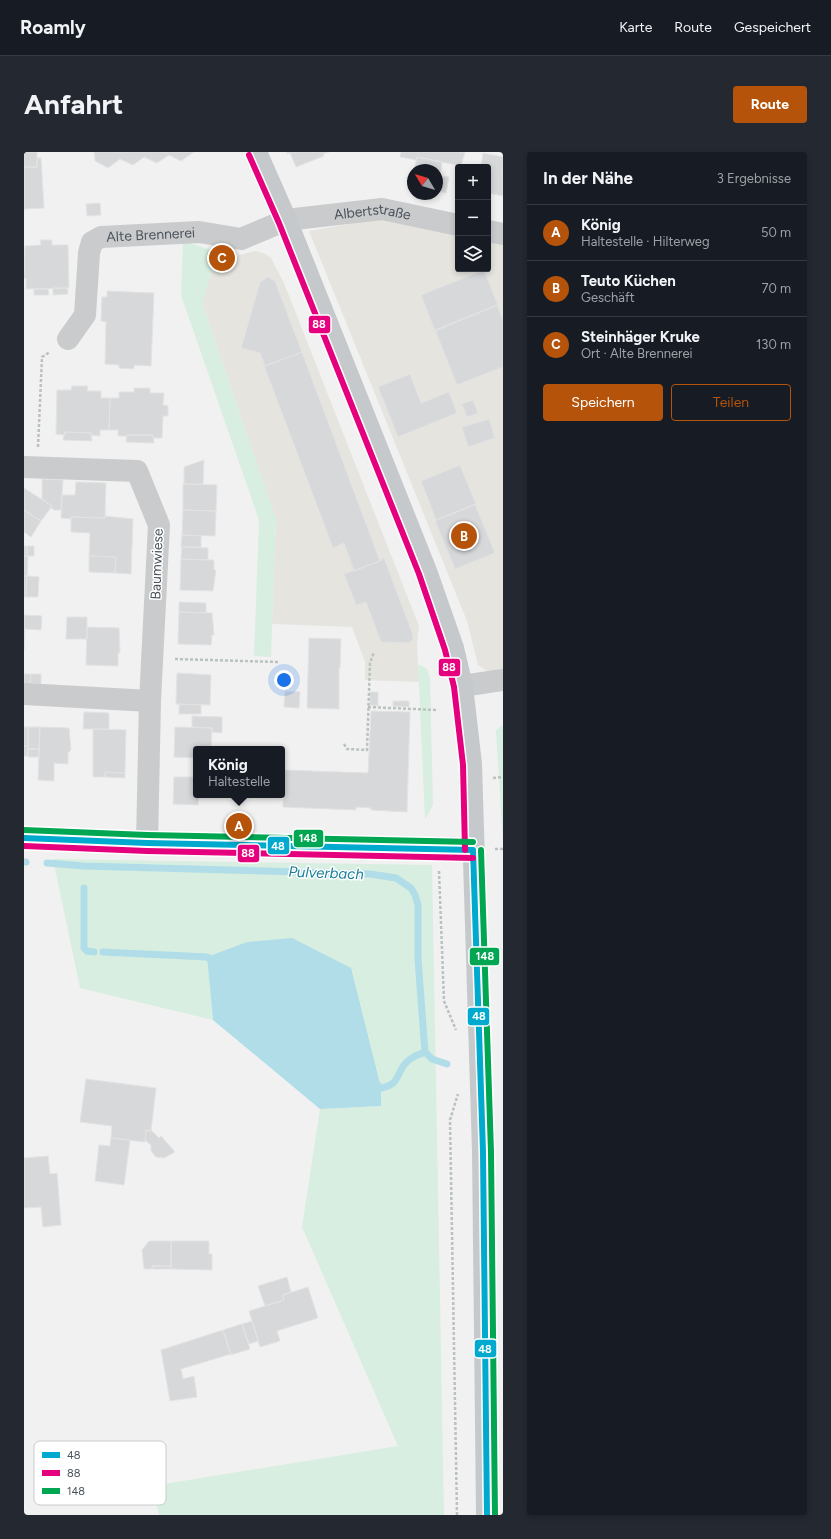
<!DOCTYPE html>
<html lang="de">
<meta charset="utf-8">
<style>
:root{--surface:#171b24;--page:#242831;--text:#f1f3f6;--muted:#9ea1a6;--line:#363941;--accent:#b45309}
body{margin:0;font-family:Figtree,sans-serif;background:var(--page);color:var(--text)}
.controls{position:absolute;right:12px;top:12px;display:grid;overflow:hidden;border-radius:4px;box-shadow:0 2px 6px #0003}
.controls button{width:36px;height:36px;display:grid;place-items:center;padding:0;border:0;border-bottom:1px solid var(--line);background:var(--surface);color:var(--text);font:20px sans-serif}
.compass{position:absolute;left:383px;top:12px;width:36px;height:36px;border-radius:50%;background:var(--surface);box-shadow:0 2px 6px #0003;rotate:308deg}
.you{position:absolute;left:260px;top:528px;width:14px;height:14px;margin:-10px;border:3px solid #fff;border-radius:50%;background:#1a73e8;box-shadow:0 0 0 6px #1a73e833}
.badge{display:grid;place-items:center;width:26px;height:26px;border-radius:50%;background:var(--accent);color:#fff;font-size:13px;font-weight:700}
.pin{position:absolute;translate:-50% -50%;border:2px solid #fff;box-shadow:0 1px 4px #0006}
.popup{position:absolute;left:169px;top:594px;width:92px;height:52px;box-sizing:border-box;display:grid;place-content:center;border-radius:4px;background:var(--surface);filter:drop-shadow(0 1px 3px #0005);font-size:13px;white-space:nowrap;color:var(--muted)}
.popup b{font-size:15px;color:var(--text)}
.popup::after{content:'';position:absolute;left:50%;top:100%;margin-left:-8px;border:8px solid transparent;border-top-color:var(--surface)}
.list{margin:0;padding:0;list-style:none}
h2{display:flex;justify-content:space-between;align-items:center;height:52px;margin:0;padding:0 16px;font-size:17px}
h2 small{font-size:13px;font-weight:400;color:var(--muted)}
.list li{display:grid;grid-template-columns:26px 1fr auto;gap:12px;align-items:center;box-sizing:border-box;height:56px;padding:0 16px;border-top:1px solid var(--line)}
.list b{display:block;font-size:15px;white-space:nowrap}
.list p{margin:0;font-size:13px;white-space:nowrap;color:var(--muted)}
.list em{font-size:13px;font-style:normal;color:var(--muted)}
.actions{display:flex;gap:8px;padding:12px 16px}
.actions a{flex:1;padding:9px 0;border:1px solid var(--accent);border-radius:4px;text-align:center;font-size:14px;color:var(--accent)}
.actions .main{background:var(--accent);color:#fff}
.icon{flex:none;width:22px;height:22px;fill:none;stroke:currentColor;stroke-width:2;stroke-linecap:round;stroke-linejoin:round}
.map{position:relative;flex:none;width:479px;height:1363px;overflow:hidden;border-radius:4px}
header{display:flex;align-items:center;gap:24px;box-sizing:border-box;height:56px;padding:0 20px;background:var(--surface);border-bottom:1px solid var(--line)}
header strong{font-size:19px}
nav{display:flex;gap:22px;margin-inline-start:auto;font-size:14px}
.intro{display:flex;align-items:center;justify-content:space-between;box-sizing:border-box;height:96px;padding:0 24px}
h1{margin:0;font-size:28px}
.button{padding:10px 18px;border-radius:4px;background:var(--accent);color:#fff;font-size:14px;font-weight:700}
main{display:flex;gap:24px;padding:0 24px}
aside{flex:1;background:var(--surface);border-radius:4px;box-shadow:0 2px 6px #0003}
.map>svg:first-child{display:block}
</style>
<header>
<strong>Roamly</strong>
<nav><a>Karte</a><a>Route</a><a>Gespeichert</a></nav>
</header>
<div class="intro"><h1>Anfahrt</h1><a class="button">Route</a></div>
<main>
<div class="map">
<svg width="479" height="1363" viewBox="0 0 479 1363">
<rect width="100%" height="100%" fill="#f1f1f1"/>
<path fill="#e5e4df" d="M353,67L434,84V117H464V90L479,93V519H463L454,513L443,469L285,79Z
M231,99L242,102L247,106L260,131L395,474L393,493L395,530L341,528V510L328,475L248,472L252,367L178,151L194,100L212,104Z"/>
<path fill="#d8eee0" d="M159,89L194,100L178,151L252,367L247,505L230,504L235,368L157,143Z
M394,512L403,517L406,526L409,653L401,668Z
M479,573V691L472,578Z
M29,707L408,713L420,1363H135L128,1334L374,1294L278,1075L296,957L357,954L183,805L189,868L56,836Z"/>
<path fill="#b0dde8" d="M268,786L327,816L357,936V954L296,957L189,868L183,805L223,790Z"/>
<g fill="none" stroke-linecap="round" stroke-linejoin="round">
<path stroke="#b0dde8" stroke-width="7" d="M0,710H2
M23,711L60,714L346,722L372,726L387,736L391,743L394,753V807L401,900L408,907L423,912
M60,736V796L63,799L70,800
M79,800L183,805L191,810
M351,931L357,936C375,932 371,926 380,913C385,906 393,903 401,900"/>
</g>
<path fill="#d7d8da" stroke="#e3e3e4" d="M0,0H13V15H0Z
M70,0H170L157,9L145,3L133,11L120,5L109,13L96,7L84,16L71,9Z
M263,0H305L299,2L300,4L272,15L266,1L263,2Z
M377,0H441L437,14L393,5L392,8L376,5Z
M459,1L479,5V44L464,41V15H457Z
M393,5L418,10L416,24L425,25L422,41L413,39V18H390Z
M13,6H17L20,56L0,57V15H13Z
M76,51L77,63L63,64L62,52Z
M16,88H28V93H44L45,136L2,137V126H0L1,94L17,93Z
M460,118L474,153L411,179L397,143Z
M244,125L251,129L278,200L241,214L236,201L217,196L236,130Z
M29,136H43L44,142L29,143Z
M10,137H24L25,143H10Z
M83,139L130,141L127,214L110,213V217L95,216V213L81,212L82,170L77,169L78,145H83Z
M473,153L479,168V215L433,233L411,178Z
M278,200L356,409L330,419L320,391L309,396L240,214Z
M386,222L397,251L425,240L433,261L374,285L354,235Z
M48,234H64L63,239H77V246H86L85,278H76V284L67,283V281L41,280V283L32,282L33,238H47Z
M110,236H126V241H140L139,253L144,254V264H139L138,286H129V283H103V284H94V278H85L86,246H95V240H110Z
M449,248L454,261L443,265L438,252Z
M465,267L471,286L444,295L438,275Z
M41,280L67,281L68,289L39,288Z
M103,283H129L130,291L102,290Z
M180,308L179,332H160V315Z
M436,313L452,352L412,368L397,329Z
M18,327L39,328L37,358H30L27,356L28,354L18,347Z
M52,330L82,331L81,366L47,365V367L37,366L38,343H51Z
M159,332L193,333L192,359L159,358Z
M0,336L28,354L17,369L0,358Z
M451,352L471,401L431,417L411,369Z
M0,358L17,369L7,385L0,380Z
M159,358L192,359L191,384L158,383Z
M81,364L109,367L107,422L91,421L92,405L65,404L66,381L47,380V365L81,366Z
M158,383L177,384V395H157Z
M0,394H3V404H0Z
M3,394H10V404H3Z
M158,395L184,396V408L157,407Z
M0,404H4L3,424H0Z
M65,404L92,405L91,421L65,420Z
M360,406L389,483V488L385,491L357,490L342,450L332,453L320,422L356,409V408Z
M157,407L190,408V418H192L189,439L156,438Z
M0,424H3L2,445H0Z
M3,424L15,425L14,445H2Z
M155,450L182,451V461L155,460Z
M155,460L188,461L190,483H188L187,493L154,492Z
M0,463L18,464L17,478L0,477Z
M43,465H63V487H42Z
M63,475L95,476L96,501H94V514L62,513Z
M0,477H1L0,498Z
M285,486L317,487L316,516H315V557L283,556Z
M153,521L187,523L186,553L152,552Z
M0,522H7L6,532H0Z
M7,522H17V532H6Z
M261,539L276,540L275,556L260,555Z
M346,540H354V554L346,553Z
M369,549H385V555L369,554Z
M155,552L177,553V562H155Z
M347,559L386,560L383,660L347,658V656L332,655V658L259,655L260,618L344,621Z
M60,560L85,561V577H59Z
M168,564L198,565V581L188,580V576L168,575Z
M0,575H4V594H0Z
M4,575H16L15,597H4Z
M16,575L45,576L47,598L44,601V612L30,611V629L14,628Z
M151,575L188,576L187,597H172V606L150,605Z
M69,577L102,578L101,621L81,620V625H69Z
M0,594H4L3,604H0Z
M4,597H15V605H4Z
M81,620L101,621V626L81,625Z
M150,625H172V643H175L174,653L149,652Z
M62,927L132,936L127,979L122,978L121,990L87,986L88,974L56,970Z
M122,978H127L135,986L137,984L151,1000L140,1006L132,1005L127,999V993L121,988Z
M87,986L106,988L100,1033L71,1029L75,993L86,994Z
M24,1004L26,1022L33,1021L37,1073L19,1075L17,1055L0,1056V1006Z
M125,1089H147V1114H128V1117H120L118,1098Z
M147,1089H185V1102H188V1118L147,1117Z
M128,1114H147V1117H128Z
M263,1125L267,1140L259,1143L260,1148L241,1154L234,1134Z
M284,1135L294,1166L253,1179L256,1189L236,1195L225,1159L260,1148L259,1143Z
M228,1169L234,1189L225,1192L218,1172Z
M218,1172L226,1197L207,1203L199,1178Z
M199,1178L207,1202L157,1217L159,1227L170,1224L173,1245L146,1249L137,1198Z"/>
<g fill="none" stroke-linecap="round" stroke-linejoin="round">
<path stroke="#b9c2bf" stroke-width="2.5" stroke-dasharray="3 2" stroke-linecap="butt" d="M14,295L18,205L26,200
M151,507L254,510
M344,555L412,558
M320,592L323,597L343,598L346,511L350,500
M469,626L479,625
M471,697H479
M415,719L420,849L432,878
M433,1363L426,968L434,942"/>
<g stroke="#c9cbcc" stroke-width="22">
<path d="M464,79L479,82"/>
<path id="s1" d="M44,187L61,163L65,101L68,90L77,85L175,80L217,87L262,68L358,57L434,73"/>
<path d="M0,315L113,319L135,373L126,549L123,691"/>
<path d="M438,534L479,528"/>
<path d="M0,542L126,549"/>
<path d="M0,686L123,691L449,698"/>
</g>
<path stroke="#c6c9cc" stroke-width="22" d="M232,0L262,68L402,419L429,496L438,534L447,612L459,1000L463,1363"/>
<g stroke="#fff" stroke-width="9">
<path id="bus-1" d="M0,686L123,691L449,698
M449,698L459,1000L463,1363"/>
</g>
<g stroke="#fff" stroke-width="9">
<path id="bus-2" d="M225,3L255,71L395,422L421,498L430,535L439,613L441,698
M0,694L123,699L449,706"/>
</g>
<g stroke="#fff" stroke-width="9">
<path id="bus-3" d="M0,678L123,683L449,690
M457,698L467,1000L471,1363"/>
</g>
<use href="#bus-1" stroke="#00a9ce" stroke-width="6"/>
<use href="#bus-2" stroke="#e5007d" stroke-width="6"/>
<use href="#bus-3" stroke="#00a651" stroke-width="6"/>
</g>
<g text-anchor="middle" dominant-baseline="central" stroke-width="3" stroke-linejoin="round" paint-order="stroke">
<g font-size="14" fill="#4a535c" stroke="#fff">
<text stroke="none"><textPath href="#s1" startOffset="390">Albertstraße</textPath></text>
<text stroke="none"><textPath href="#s1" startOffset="163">Alte Brennerei</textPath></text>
<text transform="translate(133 412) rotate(-88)">Baumwiese</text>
</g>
<g font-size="15" font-style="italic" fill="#1a7f98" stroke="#fff">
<text transform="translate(302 721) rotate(2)">Pulverbach</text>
</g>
</g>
<rect x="10" y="1289" width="132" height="64" rx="6" fill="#fff" stroke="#c9cbce" stroke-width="1"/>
<rect x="18" y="1300" width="18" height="6" fill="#00a9ce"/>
<rect x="18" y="1318" width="18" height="6" fill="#e5007d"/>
<rect x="18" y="1336" width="18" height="6" fill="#00a651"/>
<g font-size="11" fill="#4a535c">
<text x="43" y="1307">48</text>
<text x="43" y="1325">88</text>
<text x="43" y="1343">148</text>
</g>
<g stroke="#fff" stroke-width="1.5">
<rect x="284" y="163" width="23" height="19" rx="4" fill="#e5007d"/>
<rect x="414" y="506" width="23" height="19" rx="4" fill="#e5007d"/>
<rect x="269" y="677" width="31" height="19" rx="4" fill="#00a651"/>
<rect x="243" y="684" width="23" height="19" rx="4" fill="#00a9ce"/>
<rect x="213" y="692" width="23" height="19" rx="4" fill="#e5007d"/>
<rect x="445" y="795" width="31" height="19" rx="4" fill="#00a651"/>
<rect x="443" y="855" width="23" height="19" rx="4" fill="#00a9ce"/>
<rect x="450" y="1187" width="23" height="19" rx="4" fill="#00a9ce"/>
</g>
<g font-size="11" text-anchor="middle" font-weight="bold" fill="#fff">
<text x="295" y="176">88</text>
<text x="425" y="519">88</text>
<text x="284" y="690">148</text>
<text x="254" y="698">48</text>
<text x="224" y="705">88</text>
<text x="461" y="808">148</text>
<text x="455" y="868">48</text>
<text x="461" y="1201">48</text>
</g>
</svg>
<div class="controls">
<button>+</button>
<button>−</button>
<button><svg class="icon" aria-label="layers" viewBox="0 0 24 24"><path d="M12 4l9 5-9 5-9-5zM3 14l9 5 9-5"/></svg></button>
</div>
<svg class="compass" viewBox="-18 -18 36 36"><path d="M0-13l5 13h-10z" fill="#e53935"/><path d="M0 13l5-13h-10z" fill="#9ea1a6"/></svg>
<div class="you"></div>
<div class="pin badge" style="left:215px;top:674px">A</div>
<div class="popup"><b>König</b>Haltestelle</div>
<div class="pin badge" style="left:440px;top:384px">B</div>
<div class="pin badge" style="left:198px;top:106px">C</div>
</div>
<aside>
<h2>In der Nähe<small>3 Ergebnisse</small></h2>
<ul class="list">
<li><span class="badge">A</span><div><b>König</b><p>Haltestelle · Hilterweg</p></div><em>50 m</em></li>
<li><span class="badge">B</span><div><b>Teuto Küchen</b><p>Geschäft</p></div><em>70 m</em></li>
<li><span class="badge">C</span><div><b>Steinhäger Kruke</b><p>Ort · Alte Brennerei</p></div><em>130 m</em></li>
</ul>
<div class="actions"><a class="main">Speichern</a><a>Teilen</a></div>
</aside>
</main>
